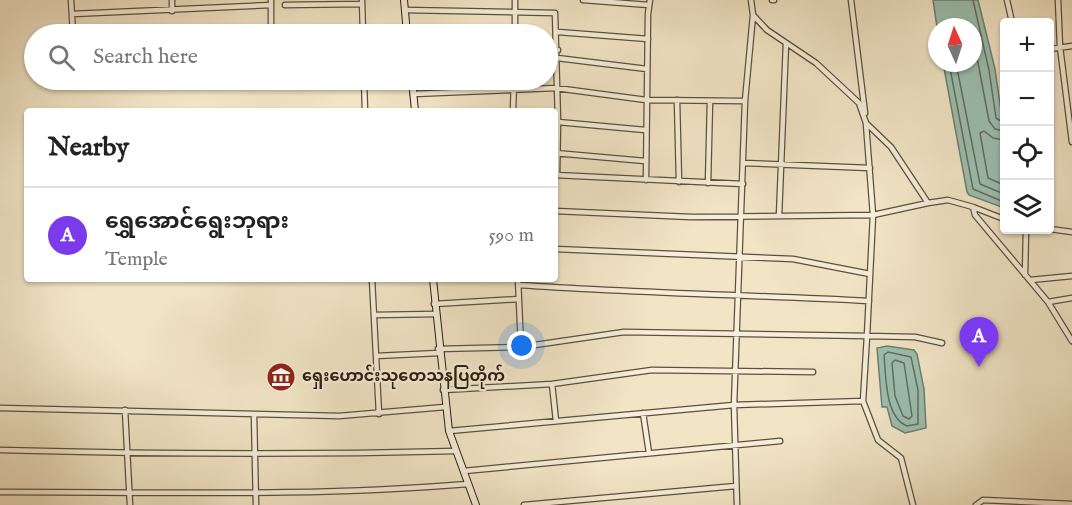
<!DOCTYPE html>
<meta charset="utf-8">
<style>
:root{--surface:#fff;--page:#f2f2f2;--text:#222;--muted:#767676;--line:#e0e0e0;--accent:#7c3aed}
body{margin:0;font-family:"IM FELL English","Noto Sans Myanmar",serif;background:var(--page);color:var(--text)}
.controls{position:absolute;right:18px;top:18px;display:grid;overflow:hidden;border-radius:6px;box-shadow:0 2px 4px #0004}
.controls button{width:54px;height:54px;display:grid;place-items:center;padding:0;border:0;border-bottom:2px solid var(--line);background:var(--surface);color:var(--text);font:30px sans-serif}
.compass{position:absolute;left:928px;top:18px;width:54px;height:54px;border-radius:50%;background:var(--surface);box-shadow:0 2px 4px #0004;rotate:357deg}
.you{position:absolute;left:522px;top:346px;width:21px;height:21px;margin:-15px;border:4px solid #fff;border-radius:50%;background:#1a73e8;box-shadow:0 0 0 9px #1a73e833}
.badge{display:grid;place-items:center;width:39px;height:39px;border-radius:50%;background:var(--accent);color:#fff;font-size:20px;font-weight:700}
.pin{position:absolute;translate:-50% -50px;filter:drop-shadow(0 2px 3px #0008)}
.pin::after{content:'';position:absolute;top:32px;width:21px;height:18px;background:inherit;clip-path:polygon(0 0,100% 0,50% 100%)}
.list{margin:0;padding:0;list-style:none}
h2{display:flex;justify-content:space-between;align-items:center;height:78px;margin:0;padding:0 24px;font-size:26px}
h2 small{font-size:20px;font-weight:400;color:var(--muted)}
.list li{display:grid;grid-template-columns:39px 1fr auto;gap:18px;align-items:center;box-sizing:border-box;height:96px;padding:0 24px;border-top:2px solid var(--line)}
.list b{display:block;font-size:22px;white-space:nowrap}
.list p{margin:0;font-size:20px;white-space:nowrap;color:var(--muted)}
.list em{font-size:20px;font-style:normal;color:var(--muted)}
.icon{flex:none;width:33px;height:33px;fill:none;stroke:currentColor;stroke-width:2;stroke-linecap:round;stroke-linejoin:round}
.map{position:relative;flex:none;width:1072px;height:505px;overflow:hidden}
.search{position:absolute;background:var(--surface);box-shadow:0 2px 4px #0004;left:24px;top:24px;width:534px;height:66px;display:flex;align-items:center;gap:15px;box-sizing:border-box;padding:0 21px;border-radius:33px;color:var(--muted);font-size:22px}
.panel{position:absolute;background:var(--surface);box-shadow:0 2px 4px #0004;left:24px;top:108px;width:534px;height:174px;border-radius:6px}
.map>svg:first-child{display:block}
</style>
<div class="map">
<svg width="1072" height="505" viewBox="0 0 1072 505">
<rect width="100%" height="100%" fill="#f1e5c6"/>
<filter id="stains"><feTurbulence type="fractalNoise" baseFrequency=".00333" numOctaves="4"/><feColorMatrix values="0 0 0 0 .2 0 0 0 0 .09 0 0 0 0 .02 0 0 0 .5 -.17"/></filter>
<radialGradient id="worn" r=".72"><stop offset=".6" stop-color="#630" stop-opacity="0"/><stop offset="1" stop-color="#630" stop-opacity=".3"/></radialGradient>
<path fill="#9bbfb1" stroke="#6e7f6f" stroke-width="1.5" d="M933,0H978L995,69L1001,111L1004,208L969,195L967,192L943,63H973V27H937Z
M887,346L914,350L917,354L924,389L926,428L905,433L892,426L887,407H882L877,348Z"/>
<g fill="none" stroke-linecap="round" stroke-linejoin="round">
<path stroke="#636e5f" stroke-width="1.5" d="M973,0L989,70L996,118L1004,123
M973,36L989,121L995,129L1004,131
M949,63L973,189L1004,202
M956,63L980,184L1004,194
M1004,140L993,138L984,131L980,133L988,178L1004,185
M888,352L911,357L918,390V424L907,426C885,417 886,377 884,355Z
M895,360L904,363L912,416L909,419L903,416L895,396L892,363Z"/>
<g stroke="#5c503b" stroke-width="7">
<path id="street" d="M71,0L73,34
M172,0V11
M362,0L363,34
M583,0L649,5
M751,0L753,15L767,30L816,63L859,103L866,123L891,147L928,203L948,200L973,207L975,215L1048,302L1072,341
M772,0H774
M851,0L865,113
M1007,0L1012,22
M1058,0L1060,47L1072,142
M285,5L362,4
M405,10L555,13L558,122
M72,14L271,5
M558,32L648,39
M271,34V0
M515,34V0
M1050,49L1072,46
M548,50H558
M557,58L647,69
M364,80L365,111
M413,94L556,88L646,100L745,101
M677,100L679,182
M513,111L514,80
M866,124L873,215L867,336L915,337L942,343
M555,153L645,161
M743,163L870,168
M555,175L743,184
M557,175L558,122L645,130
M646,180L648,14L650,0
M708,183L710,101
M973,207L1004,219
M555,211L691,217L873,215L928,203
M779,216L786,43
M1050,229L1072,232
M555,249L793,259L870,274
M1025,275L1026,230
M372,279L379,414
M518,279L521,347
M1030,280L1072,276
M519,285C635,293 752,295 869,301
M1048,302L1072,298
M434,304L519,299
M374,315L436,314
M438,349L521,347L624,332L867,336L863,401L878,440L901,458L913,505
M376,356L439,353
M552,384L556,421
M443,390L552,384L652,370L813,372
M0,408L339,416L445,407
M125,410L130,505
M643,413L649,453
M254,415L256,505
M449,431L734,405L863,401
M0,450C152,454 304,455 456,451
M464,471L780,441
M0,492C156,492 313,497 468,484
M524,505L736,486
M737,505L734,405L745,101L753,15
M976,505L983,500L1072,504"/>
</g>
<g stroke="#2b1e0d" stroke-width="8">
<path id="secondary" d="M404,0L407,34
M412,80L415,111
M433,279L449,431L476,505"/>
</g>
<use href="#street" stroke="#f6eeda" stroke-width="4.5"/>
<use href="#secondary" stroke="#f6eeda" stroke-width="6"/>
</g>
<defs>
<g id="museum-disc" transform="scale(1.5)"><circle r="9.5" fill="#8f2418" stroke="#f6eeda"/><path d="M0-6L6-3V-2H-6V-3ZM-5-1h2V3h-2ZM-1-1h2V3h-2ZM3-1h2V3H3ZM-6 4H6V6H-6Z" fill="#fff"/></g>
</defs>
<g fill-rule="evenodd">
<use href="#museum-disc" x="281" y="377"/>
</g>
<g text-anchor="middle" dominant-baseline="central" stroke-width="4.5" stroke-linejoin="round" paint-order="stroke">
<g font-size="16" font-weight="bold" fill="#2b1e0d" stroke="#f6eeda" text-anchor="start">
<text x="302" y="377">ရှေးဟောင်းသုတေသနပြတိုက်</text>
</g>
</g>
<rect width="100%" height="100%" filter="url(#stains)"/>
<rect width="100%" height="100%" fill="url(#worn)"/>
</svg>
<div class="controls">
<button>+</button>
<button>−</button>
<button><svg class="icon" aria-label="locate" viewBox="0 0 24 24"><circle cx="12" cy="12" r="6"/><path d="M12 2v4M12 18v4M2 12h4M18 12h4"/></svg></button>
<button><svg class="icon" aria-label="layers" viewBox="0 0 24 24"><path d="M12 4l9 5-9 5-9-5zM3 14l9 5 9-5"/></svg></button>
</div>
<svg class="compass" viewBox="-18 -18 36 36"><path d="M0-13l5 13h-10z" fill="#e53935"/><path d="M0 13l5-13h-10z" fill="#767676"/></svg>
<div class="you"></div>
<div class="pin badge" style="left:979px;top:367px">A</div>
<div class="search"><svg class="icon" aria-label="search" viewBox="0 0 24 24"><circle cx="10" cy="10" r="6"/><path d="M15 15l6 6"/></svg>Search here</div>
<section class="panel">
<h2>Nearby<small></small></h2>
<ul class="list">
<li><span class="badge">A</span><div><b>ရွှေအောင်ရွေးဘုရား</b><p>Temple</p></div><em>590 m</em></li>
</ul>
</section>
</div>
